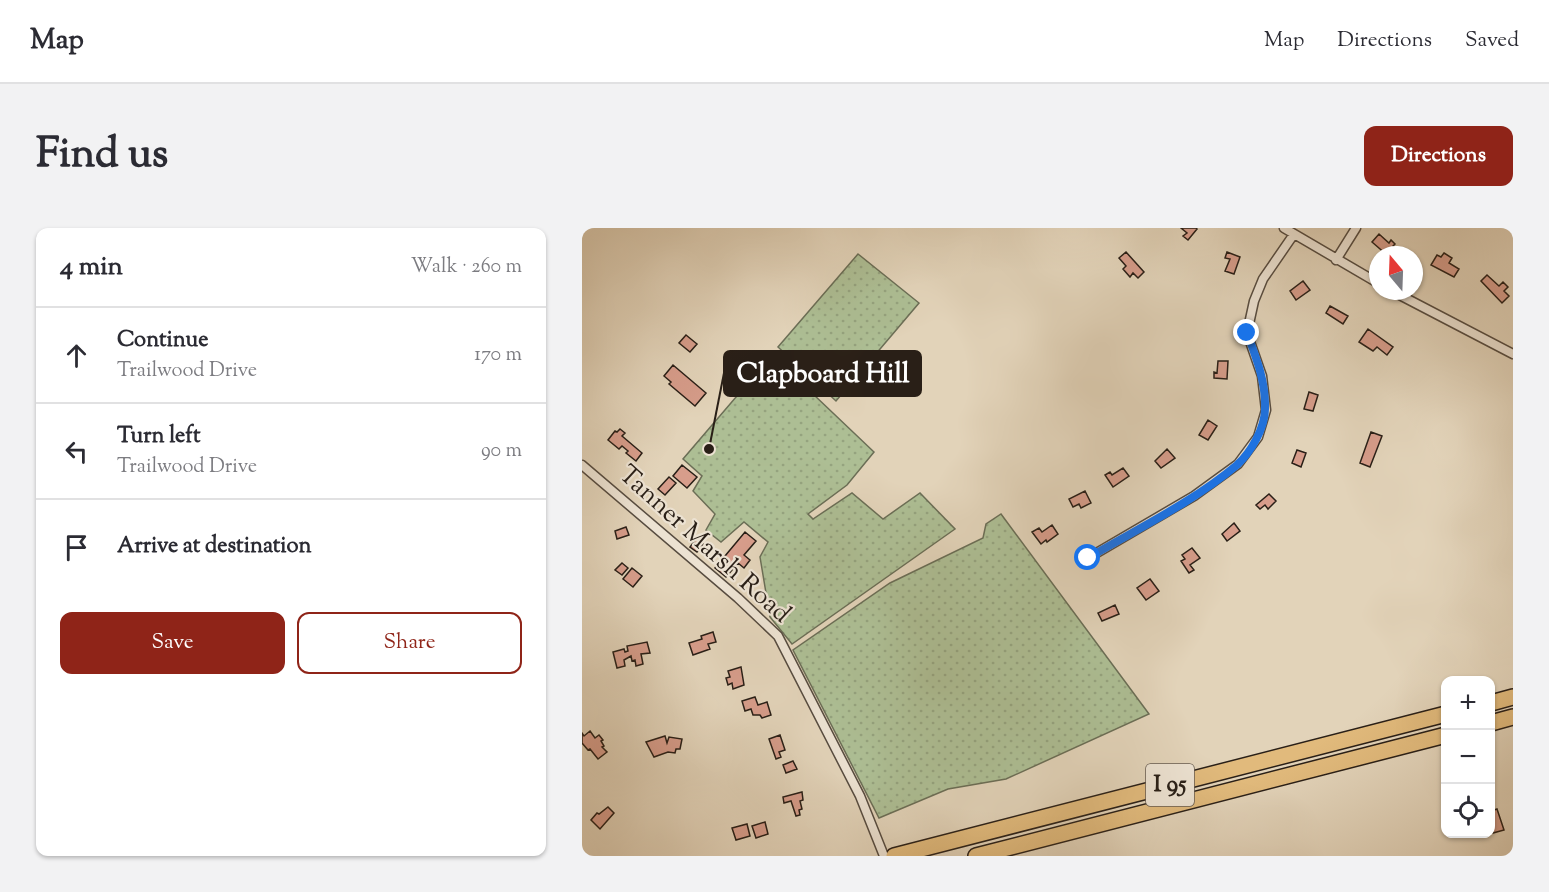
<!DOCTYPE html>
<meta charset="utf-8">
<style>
:root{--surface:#fff;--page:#f2f2f3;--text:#2b2b33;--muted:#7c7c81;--line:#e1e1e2;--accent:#8f2418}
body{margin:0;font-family:"Sorts Mill Goudy",serif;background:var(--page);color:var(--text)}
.controls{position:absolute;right:18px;bottom:18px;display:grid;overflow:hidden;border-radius:12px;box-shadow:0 2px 4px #0004}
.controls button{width:54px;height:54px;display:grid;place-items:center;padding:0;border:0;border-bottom:2px solid var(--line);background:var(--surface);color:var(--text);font:30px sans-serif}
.compass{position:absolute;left:787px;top:18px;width:54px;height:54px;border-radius:50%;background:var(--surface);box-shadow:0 2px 4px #0004;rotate:341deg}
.stop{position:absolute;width:18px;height:18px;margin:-14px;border:4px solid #1a73e8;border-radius:50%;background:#fff}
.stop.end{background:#1a73e8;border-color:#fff;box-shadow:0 2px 6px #0008}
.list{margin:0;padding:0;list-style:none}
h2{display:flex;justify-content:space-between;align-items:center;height:78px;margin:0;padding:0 24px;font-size:26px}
h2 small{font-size:20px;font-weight:400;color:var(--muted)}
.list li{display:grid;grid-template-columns:39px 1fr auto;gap:18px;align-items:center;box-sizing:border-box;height:96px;padding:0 24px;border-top:2px solid var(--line)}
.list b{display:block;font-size:22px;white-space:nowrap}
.list p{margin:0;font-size:20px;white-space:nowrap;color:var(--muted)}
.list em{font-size:20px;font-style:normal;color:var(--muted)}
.actions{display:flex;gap:12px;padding:18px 24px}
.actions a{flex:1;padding:14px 0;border:2px solid var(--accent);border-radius:12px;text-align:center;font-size:21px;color:var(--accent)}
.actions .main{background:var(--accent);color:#fff}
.icon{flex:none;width:33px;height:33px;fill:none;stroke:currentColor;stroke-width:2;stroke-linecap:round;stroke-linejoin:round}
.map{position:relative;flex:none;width:931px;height:628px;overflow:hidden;border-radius:12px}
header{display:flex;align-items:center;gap:36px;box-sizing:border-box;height:84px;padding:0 30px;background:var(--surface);border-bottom:2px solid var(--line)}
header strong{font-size:28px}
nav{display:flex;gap:33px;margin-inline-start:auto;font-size:21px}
.intro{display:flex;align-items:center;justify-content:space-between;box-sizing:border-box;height:144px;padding:0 36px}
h1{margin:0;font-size:42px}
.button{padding:15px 27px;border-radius:12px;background:var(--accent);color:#fff;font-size:21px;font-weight:700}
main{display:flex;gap:36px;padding:0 36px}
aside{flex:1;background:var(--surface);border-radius:12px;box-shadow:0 2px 4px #0004}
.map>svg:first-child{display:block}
</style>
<header>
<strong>Map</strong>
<nav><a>Map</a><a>Directions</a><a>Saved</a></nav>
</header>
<div class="intro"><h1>Find us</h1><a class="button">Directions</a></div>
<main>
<aside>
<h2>4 min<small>Walk · 260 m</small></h2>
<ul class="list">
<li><svg class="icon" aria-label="ahead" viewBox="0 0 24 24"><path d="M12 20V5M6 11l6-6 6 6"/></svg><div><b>Continue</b><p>Trailwood Drive</p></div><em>170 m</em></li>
<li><svg class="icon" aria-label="left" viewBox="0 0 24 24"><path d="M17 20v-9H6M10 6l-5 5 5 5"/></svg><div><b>Turn left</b><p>Trailwood Drive</p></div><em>90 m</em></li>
<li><svg class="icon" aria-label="arrive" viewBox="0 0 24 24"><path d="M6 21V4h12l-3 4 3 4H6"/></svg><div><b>Arrive at destination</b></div></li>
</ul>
<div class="actions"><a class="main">Save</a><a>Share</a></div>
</aside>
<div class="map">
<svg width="931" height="628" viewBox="0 0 931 628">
<defs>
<pattern id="grass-dots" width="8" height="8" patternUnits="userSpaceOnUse" patternTransform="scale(1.5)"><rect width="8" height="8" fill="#adbe94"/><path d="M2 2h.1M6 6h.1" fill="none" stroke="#95a37f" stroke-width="1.8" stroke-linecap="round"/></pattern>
</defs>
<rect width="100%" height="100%" fill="#e2d3b9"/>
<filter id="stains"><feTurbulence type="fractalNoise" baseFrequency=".00333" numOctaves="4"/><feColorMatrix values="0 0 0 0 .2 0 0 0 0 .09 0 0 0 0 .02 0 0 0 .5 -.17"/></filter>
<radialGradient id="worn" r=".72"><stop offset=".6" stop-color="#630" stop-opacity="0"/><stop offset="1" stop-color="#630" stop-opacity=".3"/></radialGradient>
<path fill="url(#grass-dots)" stroke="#6b6e56" stroke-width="1.5" d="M276,26L337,75L254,173L196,119Z
M190,127L292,224L265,257L226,286L231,291L270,265L301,291L338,265L373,301L210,416L188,389L178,329L186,314L162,294L139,314L124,302L133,286L111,263L120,248L101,231Z
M419,286L567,486L424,551L366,561L297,590L211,422L308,355L401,310L404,296Z"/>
<path fill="#d79d8b" stroke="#291f17" stroke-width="1.5" d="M599,0H614L615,1L606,12L601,8L605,5Z
M797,6L807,15L809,12L813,16L811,18L817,24L815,27H805L790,14Z
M544,24L562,44L556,50L551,45L548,49L541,41L544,38L537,30Z
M645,24L658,29L652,46L643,43L648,31L643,30Z
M862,25L870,30L867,35L877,41L872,49L849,37L855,27L859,29Z
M905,47L917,58L921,54L926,59L922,63L927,68L920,75L899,53Z
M721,53L728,62L714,72L708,63Z
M748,78L766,88L761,96L744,85Z
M786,101L811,119L805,127L795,119L791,123L777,114Z
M104,107L115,116L108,124L97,115Z
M636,133H646L645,151L632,150V144L635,145Z
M91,137L124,165L113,178L87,156L89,154L82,148Z
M727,164L736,167L731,183L722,181Z
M626,192L635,198L626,212L617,207Z
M38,201L43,205L40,208L60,225L54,233L44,225L46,223L40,218L37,221L26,212L33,203L35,204Z
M789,204L800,208L788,239L778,235Z
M585,221L593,230L579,240L573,233Z
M715,222L724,225L719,239L710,235Z
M100,237L115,249L105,260L91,248Z
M541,240L547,248L531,259L523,247L528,244L530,247Z
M87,249L94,255L83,267L76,261Z
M503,263L509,275L499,280L497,276L491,279L487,271Z
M687,266L694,273L686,281L683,277L678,281L674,277Z
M652,295L658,303L645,313L640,306Z
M470,297L476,306L465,314L464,312L459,316L450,304L457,300L460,304Z
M44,299L47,307L35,311L33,303Z
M163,304L174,313L162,327L168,332L162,340L156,335L144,349L133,340Z
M114,311L121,316L115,324L108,319Z
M610,320L618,330L608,337L612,342L607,345L599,333L603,331L600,327Z
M40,335L46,340L40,347L33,342Z
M50,340L60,348L51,359L41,351Z
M568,351L577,363L564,372L555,360Z
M533,377L537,386L520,393L516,385Z
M131,404L134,414L126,416L128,421L111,427L107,415L120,411L119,408Z
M65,414L68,425L59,426L61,436L54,438L53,432L50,433L49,428L42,432L43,438L35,440L31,424L42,421L43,424L46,423L45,418Z
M159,439L162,457L151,461L150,455L146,457L144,450L148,449L146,443Z
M173,469L176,477L185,474L189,487L180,490L178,487H171L169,481L163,483L160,473Z
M8,503L13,510L17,507L21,512L19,513L22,518L20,519L25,524L16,531L8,521L6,522L0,515V505L2,508Z
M198,507L203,522L197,524L199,529L194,531L187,511Z
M83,508L85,515L87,509L100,511L98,521H94L93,525L86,524L72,529L64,514Z
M211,533L215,541L204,545L201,537Z
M220,564L221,572L218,573L220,581L217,582L218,587L214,588L209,573L202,575L201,569Z
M26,579L32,585L18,601L9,592L15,585L17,586Z
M915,581L922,602L911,605L909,597V583Z
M183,594L186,606L174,610L170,598Z
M165,596L168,608L154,612L150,600Z"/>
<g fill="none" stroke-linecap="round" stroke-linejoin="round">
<g stroke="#574c40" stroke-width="11">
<path id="minor" d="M702,0L796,55
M754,32L774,0
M810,63L931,126
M0,237L156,370L196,408L278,568L302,628
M506,330L612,268L656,236L676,209L684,182L680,148L665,105L672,73L681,51L712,6"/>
</g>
<g stroke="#291f17" stroke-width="18">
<path id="motorway" d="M909,475L931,469
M909,495L931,489
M312,628L864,486
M394,628L864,507"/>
</g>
<use href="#minor" stroke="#ece2d2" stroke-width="8"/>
<use href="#motorway" stroke="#e1ba7c" stroke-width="15"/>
</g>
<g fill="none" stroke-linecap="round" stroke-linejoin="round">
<path stroke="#1a73e8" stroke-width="8" d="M506,330C555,301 611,274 655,237C669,224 683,200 683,181C684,154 674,129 665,105"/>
</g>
<g text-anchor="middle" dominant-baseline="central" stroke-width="4.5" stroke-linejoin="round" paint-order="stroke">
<rect fill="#ece2d2" stroke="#645a4f" stroke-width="1.5" x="564" y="536" width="48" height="42" rx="4.5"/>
<g font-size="24" font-weight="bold" fill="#291f17">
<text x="588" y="557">I 95</text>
</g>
<g font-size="26" fill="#291f17" stroke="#ece2d2">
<text transform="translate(122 317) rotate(42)">Tanner Marsh Road</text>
</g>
</g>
<path fill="none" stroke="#291f17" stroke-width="2" d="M127 221L142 145"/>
<circle fill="#291f17" stroke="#ece2d2" stroke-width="2" cx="127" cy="221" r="6"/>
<rect fill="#291f17" stroke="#291f17" stroke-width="2" x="142" y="123" width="197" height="45" rx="6"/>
<g font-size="27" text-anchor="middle" font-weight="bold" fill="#fff">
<text x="241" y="154">Clapboard Hill</text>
</g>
<rect width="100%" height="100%" filter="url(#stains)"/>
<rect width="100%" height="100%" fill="url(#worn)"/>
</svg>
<div class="controls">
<button>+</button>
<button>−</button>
<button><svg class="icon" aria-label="locate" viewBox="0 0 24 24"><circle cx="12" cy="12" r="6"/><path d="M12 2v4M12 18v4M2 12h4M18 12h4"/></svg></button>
</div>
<svg class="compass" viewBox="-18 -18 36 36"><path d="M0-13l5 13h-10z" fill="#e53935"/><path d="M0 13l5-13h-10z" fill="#7c7c81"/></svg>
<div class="stop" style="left:506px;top:330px"></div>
<div class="stop end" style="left:665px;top:105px"></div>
</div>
</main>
